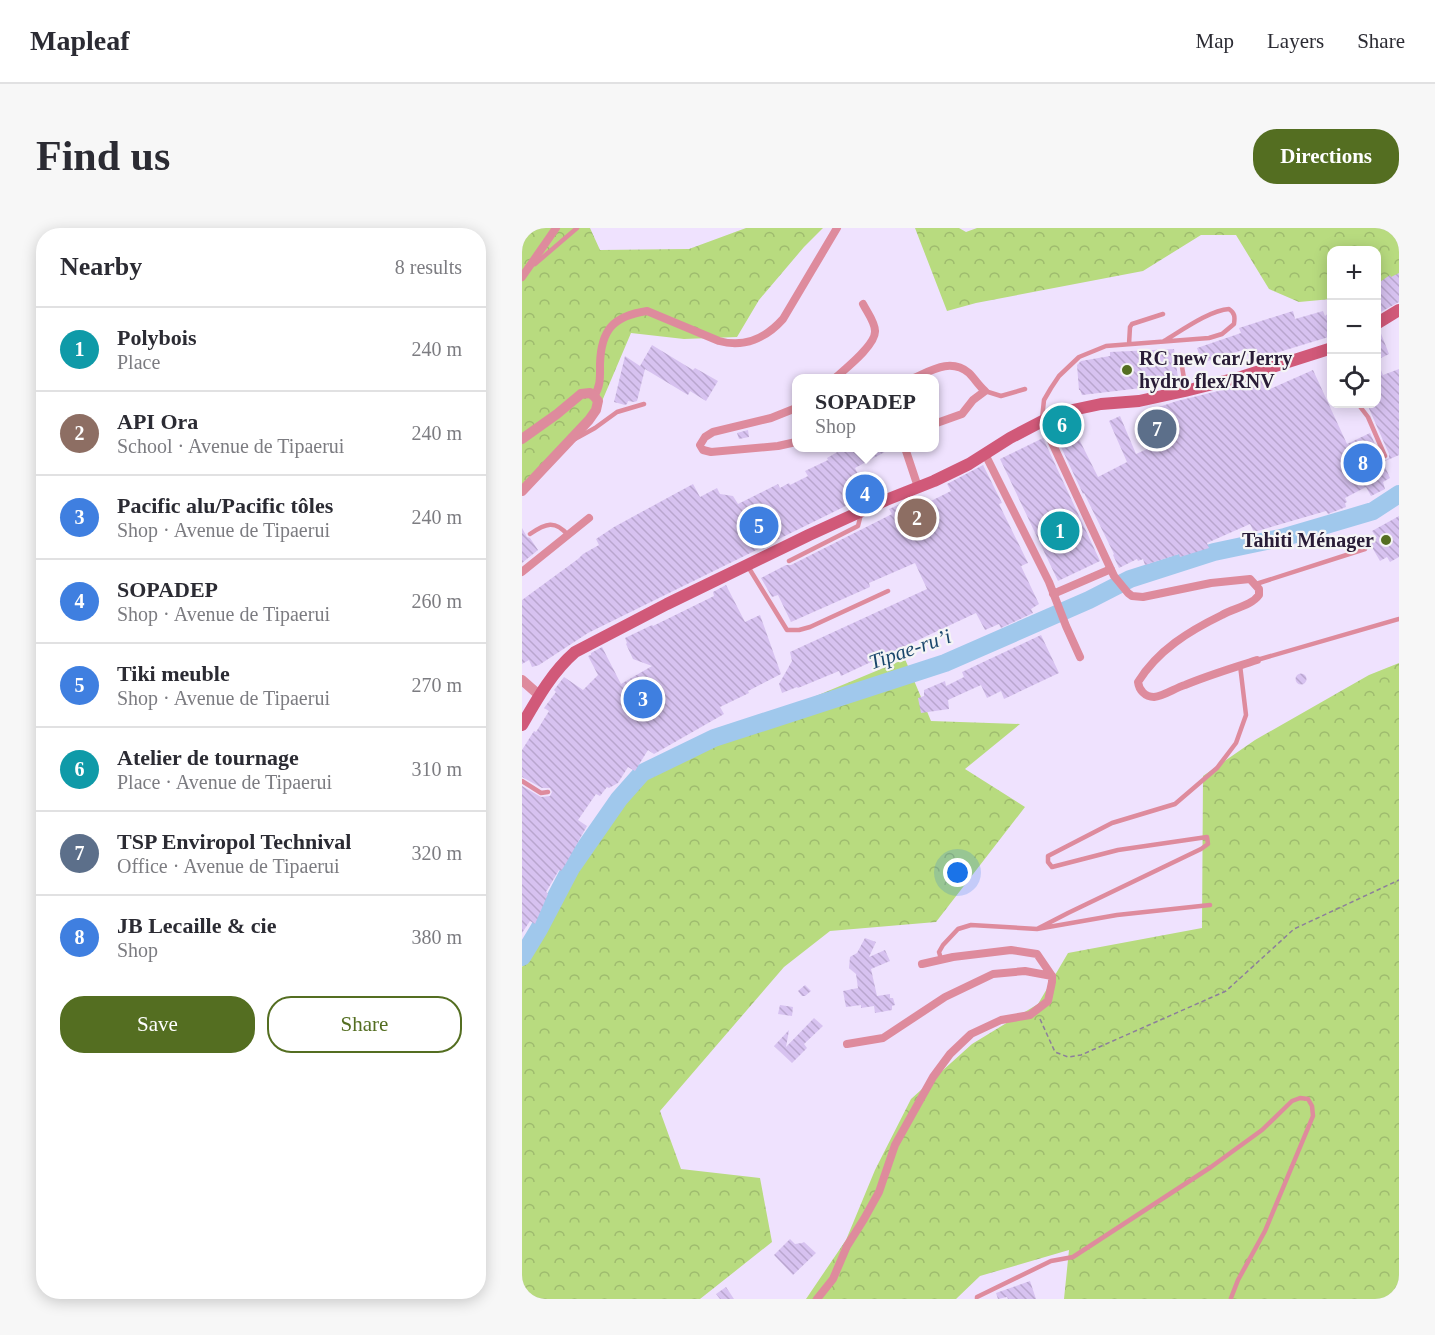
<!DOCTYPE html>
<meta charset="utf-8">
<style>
:root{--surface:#fff;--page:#f7f7f7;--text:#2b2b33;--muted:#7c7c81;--line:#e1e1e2;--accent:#546e21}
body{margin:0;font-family:Georgia,serif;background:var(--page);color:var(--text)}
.controls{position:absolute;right:18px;top:18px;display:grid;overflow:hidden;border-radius:12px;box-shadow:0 3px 15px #0003}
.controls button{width:54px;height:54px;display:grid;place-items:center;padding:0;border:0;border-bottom:2px solid var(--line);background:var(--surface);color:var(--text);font:30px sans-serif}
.you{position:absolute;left:436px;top:645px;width:21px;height:21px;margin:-15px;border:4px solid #fff;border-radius:50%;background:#1a73e8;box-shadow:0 0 0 9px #1a73e833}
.badge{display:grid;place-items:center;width:39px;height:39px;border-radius:50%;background:var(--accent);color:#fff;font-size:20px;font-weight:700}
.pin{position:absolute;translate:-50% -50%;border:3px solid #fff;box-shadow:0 2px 6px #0006}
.popup{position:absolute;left:270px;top:146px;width:147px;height:78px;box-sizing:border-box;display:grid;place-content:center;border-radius:12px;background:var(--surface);filter:drop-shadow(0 2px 4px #0005);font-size:20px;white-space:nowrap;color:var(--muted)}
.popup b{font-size:22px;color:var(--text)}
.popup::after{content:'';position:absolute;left:50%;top:100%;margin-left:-12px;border:12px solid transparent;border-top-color:var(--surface)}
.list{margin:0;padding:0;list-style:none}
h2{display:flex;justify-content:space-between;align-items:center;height:78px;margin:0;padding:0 24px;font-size:26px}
h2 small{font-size:20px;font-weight:400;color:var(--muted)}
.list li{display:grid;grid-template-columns:39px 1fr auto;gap:18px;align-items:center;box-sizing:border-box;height:84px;padding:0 24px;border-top:2px solid var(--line)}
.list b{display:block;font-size:22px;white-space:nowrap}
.list p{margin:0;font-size:20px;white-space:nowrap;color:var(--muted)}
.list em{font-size:20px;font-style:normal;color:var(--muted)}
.actions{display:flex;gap:12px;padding:18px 24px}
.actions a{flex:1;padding:14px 0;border:2px solid var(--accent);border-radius:24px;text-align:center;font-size:21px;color:var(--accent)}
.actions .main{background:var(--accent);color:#fff}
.icon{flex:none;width:33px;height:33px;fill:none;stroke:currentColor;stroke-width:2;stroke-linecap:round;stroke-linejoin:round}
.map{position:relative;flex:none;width:877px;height:1071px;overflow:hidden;border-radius:24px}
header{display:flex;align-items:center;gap:36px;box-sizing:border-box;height:84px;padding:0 30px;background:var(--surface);border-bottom:2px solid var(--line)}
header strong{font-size:28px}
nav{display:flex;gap:33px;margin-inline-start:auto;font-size:21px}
.intro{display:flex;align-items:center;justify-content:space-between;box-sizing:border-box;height:144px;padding:0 36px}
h1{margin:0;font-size:42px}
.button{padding:15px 27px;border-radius:24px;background:var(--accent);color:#fff;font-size:21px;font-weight:700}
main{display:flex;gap:36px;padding:0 36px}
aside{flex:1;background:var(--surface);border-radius:24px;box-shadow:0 3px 15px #0003}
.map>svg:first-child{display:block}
</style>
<header>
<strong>Mapleaf</strong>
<nav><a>Map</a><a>Layers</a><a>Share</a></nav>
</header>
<div class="intro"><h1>Find us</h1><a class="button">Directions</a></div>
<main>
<aside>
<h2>Nearby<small>8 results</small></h2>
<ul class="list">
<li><span class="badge" style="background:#0f9aa8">1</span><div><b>Polybois</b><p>Place</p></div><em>240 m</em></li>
<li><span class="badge" style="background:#8d6e63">2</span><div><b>API Ora</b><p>School · Avenue de Tipaerui</p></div><em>240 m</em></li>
<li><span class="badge" style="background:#3f7fe0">3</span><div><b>Pacific alu/Pacific tôles</b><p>Shop · Avenue de Tipaerui</p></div><em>240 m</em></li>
<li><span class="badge" style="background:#3f7fe0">4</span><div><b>SOPADEP</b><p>Shop · Avenue de Tipaerui</p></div><em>260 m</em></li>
<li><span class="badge" style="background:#3f7fe0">5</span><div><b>Tiki meuble</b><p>Shop · Avenue de Tipaerui</p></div><em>270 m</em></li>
<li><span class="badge" style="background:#0f9aa8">6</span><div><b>Atelier de tournage</b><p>Place · Avenue de Tipaerui</p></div><em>310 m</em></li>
<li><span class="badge" style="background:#5c6f8a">7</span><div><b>TSP Enviropol Technival</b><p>Office · Avenue de Tipaerui</p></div><em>320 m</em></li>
<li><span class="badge" style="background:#3f7fe0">8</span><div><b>JB Lecaille &amp; cie</b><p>Shop</p></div><em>380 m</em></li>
</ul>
<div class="actions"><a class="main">Save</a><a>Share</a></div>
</aside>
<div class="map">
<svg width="877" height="1071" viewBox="0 0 877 1071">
<defs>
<pattern id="forest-crowns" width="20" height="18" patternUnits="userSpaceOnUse" patternTransform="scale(1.5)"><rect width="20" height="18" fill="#b8db7f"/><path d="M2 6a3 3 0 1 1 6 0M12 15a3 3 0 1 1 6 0" fill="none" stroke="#9ebb6e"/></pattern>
<pattern id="building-back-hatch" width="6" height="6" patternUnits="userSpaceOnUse" patternTransform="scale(1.5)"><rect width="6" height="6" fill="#d7c2f0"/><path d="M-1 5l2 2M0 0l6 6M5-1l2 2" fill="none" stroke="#b9a6ce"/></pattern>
</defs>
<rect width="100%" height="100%" fill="#efe2fe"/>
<path fill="url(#forest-crowns)" d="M0,0H68L78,22L167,21L224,0H301L282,19L237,72L215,109L162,111L109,105L72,192L0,262Z
M393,0H437L444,4L455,0H877V46L855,64L854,22H810L809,71L777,74L747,61L714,7H679L621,43L454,75L425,83Z
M383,431L409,493L498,496L443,541L503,579L414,694L308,703L262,739L138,883L159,941L238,950L250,1014L178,1071H0V739L51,642L85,589L127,543L182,509L214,495L265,480Z
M877,435V1071H542L547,1022L458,1048L434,1071H284L324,1012L353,942L389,871L450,816L516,776L546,725L680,700L681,548L733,512L847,447Z"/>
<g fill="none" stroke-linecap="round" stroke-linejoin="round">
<path stroke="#a0c8ec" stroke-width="18" d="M0,729L17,701L49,640L97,571L120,545L192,510L423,435L567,372L608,351L692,324L763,309L851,283L877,266"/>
</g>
<path fill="url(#building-back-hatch)" d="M877,45V74L855,86V56L868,47L869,49Z
M810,82V108L727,133L724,121L680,135L675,120L719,105L717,100L771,83L773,91L801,83L803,88Z
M858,103L867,126L855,132V104Z
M130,117L171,142L173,140L196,153L184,173L168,163L166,167L123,141L115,173L112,174L106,173L105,176L103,177L92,174L103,128L118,138Z
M652,121L656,150H653V156L560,167L558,162H557L555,137L559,133L588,128V124Z
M855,132L861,147L877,141V227L861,234L868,250L861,254L863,261L849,268L844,259L823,270L825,274L823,275L824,279L806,286L804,283L732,304L728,296L685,315L687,320L658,329L657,326L623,337L621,331L616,333L615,331L597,340L591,327L592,326L562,265L561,266L532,204L534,203L530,198L547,191L576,249L605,234L587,193L598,188L614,226L654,208L647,193L634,197L628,182L655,173L721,157L743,150L748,161L791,142L825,216L848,205L859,230L861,232H864L867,230V226L845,176H855Z
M226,202L227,209L217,211L215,205Z
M521,210L578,333L536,353L478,231Z
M324,219H372L333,240L346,267L66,405L17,437L10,439L7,432L0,436V372L56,331L61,326L77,317L74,311L92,299L171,256L178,269L195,260L198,266L211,268L216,276L256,256L258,260L267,255L268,257L286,248L283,243L306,232L305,230Z
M461,237L480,275L477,276L506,335L499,338L517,376L509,381L511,385L479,400L477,396L463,402L454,385L319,448L317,443L276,460L275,459L260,465L257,456L270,433L268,424L405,361L393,335L347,355L348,359L269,394L256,367L250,369L239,350L264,337H269L370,286L367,281L392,270L397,279L429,263L425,256Z
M877,288V329L868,334L865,329L858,333L847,314L855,310L850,303Z
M0,300L5,309L8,310L16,322L0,335Z
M204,357L223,394L238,387L259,446L226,463L227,465L198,479L202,486L132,526L126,522L113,543L106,539L96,555L87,560L85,559L78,568L74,566L56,592L65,598L43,637L39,643L37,642L24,664L26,666L13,696L8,693L0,705V558L19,569L28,568L30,564L28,560H20L0,549V522L12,503L14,504L27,483L22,480L34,464L32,462L42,449L61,462L76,447L66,428L69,427V425L80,419L99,456L130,438L111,431L104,416L105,415L103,410L130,397L131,398L192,368L191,364Z
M519,407L537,445L482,471L479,463L465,470L459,457L426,472L427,481L399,485L396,470L402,468V462L423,453L424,458L442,449L440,444Z
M773.5 451a5.5 5.5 0 1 1 11 0a5.5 5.5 0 1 1-11 0Z
M343,710L354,714L347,729L363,722L368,733L349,741L355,768L368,766V770H371L373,777L370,778V782L353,785L352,778L339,780V777L324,779L321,763L336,760L334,746L327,740L328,729L335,725Z
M283,757L289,763L283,768H280L276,763Z
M258,777L271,779L270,788L256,786Z
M292,790L301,798L282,816L285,820L270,835L252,818L267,802L264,819Z
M268,1011L273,1016L280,1015L282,1014L294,1025L271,1047L252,1027Z
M508,1053L514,1071H486L485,1069L476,1071L474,1065Z
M204,1059L212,1071H198L194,1066Z"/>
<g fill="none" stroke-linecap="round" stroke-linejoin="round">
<path stroke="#8c7f9b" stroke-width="1.5" stroke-dasharray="4.5 3" stroke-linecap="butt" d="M518,791L533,824L546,829L559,827L704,763L772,701L877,652"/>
<path stroke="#de8b9d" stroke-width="4.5" d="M13,36L55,0
M607,116L608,99L610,96L641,86
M658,127L664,162
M463,163L479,168L503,161
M836,176L846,189L863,228
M520,191L522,172L529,160L537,148L557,129L584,118L687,110L700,106L712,96C713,89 713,85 707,81C688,82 659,103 642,113
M53,211L73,200L95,184L122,176
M8,306C24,295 33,292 46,307
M267,333L336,298L339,286
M225,337L265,402H277L288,399L366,363
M734,356L843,321
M735,432L877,391
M0,553L19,565L26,564
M515,701L546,685L679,621L686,616L685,609L596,622L530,639L526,634V628L590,595L653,576L695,540L714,515L724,487L718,437
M419,731L417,724L421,717L436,701L449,697L515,701L595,687L688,677
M455,1071V1069L529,1033L551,1029L689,939L740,902L770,873L778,870L786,871L790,878L791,888L743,1003L716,1052L709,1070"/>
<path stroke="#de8b9d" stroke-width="8" d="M0,49L34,0
M313,150C323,141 354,117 353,103C353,94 345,84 341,76
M392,150C410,142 429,130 447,145C453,151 457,158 463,163L451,172L440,186L412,196
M72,168C79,158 78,148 78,136C79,102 91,88 125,83L197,113C222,120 244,110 261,91L315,0
M274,180L249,190L191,204L183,209L178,217L181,222L189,224L256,218L274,214
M520,193L592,348L606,365L610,368L621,369L689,355L728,351L737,361V367C729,378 712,380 700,387C667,403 636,422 616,454C617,462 623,469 632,469C642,468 653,460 663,457C687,447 711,440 735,432
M383,220L396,259
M463,226L527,354L544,398L558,429
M0,344L67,290
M531,366L589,341
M325,816L361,810L423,769L471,746L503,743L530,748
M295,1071L311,1051L325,1018L342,991L357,964L373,917L411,849L428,826L449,806L479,792L508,787L526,773L530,754V748L515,726L489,722L431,729L400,736"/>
<path stroke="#de8b9d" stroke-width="10" d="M0,211L35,186L59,166L68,165L72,168L76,173L74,182L67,192L0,263
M0,452L17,467"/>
<path stroke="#d15979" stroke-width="12" d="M854,96L877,82
M0,497C15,471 30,444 53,424L145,376L287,307L364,272L412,253L447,236L488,210L530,188L546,183L579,176L617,173L663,163L719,149L810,120"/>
</g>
<g fill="#546e21" stroke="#f5f5f5" stroke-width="2">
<circle cx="605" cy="142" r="6"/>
<circle cx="864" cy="312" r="6"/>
</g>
<g text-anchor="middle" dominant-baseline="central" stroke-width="4.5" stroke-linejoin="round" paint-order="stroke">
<g font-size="20" font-weight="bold" fill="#291c37" stroke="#f5f5f5" text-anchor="start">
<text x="617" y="130">RC new car/Jerry<tspan x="617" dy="23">hydro flex/RNV</tspan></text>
<text x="852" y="312" text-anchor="end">Tahiti Ménager</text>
</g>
<g font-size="21" font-style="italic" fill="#19466b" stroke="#f5f5f5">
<text transform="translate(388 421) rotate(-19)">Tipae-ru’i</text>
</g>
</g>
</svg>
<div class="controls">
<button>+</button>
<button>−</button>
<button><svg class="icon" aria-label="locate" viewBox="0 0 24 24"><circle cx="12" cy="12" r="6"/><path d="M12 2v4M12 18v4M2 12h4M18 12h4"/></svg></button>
</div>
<div class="you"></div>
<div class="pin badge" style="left:538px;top:303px;background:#0f9aa8">1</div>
<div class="pin badge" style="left:395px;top:290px;background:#8d6e63">2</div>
<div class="pin badge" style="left:121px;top:471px;background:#3f7fe0">3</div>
<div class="pin badge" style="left:343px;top:266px;background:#3f7fe0">4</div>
<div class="popup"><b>SOPADEP</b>Shop</div>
<div class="pin badge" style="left:237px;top:298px;background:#3f7fe0">5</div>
<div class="pin badge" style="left:540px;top:197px;background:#0f9aa8">6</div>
<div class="pin badge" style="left:635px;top:201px;background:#5c6f8a">7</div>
<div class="pin badge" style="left:841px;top:235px;background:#3f7fe0">8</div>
</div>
</main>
